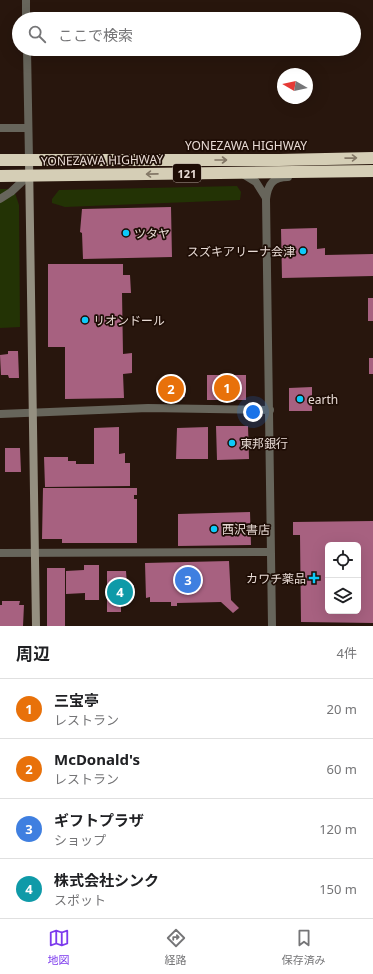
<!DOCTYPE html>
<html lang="ja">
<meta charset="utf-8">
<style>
:root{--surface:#fff;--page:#f2f2f2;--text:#202124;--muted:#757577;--line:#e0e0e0;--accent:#7c3aed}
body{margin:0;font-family:"Noto Sans","Noto Sans JP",sans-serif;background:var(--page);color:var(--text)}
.controls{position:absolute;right:12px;bottom:12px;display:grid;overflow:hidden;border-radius:6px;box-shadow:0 4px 16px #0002}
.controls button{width:36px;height:36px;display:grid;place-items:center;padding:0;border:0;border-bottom:1px solid var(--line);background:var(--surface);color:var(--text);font:20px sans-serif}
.compass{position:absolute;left:277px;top:68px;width:36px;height:36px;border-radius:50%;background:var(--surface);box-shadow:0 4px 16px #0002;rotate:279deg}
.you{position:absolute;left:253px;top:412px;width:14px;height:14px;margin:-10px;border:3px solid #fff;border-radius:50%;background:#1a73e8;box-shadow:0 0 0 6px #1a73e833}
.badge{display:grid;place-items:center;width:26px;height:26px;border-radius:50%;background:var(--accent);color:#fff;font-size:13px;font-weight:700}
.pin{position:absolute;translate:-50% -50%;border:2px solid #fff;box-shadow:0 1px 4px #0006}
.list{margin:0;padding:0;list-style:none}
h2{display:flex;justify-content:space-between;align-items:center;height:52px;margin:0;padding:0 16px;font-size:17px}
h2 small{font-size:13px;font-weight:400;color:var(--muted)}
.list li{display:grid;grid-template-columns:26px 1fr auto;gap:12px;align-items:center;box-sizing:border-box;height:60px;padding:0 16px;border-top:1px solid var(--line)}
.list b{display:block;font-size:15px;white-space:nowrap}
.list p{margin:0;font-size:13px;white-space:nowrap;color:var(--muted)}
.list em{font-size:13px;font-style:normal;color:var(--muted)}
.icon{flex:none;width:22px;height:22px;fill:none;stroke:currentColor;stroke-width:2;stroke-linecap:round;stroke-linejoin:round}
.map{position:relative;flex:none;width:373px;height:626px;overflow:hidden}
.search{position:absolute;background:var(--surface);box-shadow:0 4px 16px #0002;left:12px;right:12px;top:12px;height:44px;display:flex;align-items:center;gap:10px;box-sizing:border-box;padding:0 14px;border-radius:22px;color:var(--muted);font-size:15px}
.sheet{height:292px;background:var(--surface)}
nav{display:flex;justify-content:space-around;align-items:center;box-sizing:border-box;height:56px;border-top:1px solid var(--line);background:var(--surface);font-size:11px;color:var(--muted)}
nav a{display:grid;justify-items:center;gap:2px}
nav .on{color:var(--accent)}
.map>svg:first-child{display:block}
</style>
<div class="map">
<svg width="373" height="626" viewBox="0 0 373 626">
<rect width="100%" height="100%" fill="#28160d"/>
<path fill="#233305" d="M237,186L241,192L240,200L65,207L52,203V199L59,190Z
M0,189H10L15,193L19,205L20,327L0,328Z"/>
<path fill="#a76180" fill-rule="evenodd" d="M171,207L172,257L83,259L82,233L80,232L82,209Z
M317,228V249L325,248V255L373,254V276L282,278L281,229Z
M48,264H123V275H130L131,293H122L123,354L132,353V373L123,374L124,398L65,399V347H48Z
M368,298H373V321H368Z
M8,351H18L19,378H9L8,375H1L0,355L8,354Z
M369,358H373V374H369Z
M207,375H246V400H207Z
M163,378H173V381H184L185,397L163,398Z
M312,387V411H289V388Z
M216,426H248L249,459L217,460Z
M119,427V454L125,453V463H130V486L45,487L44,457H68V461H76V464H94V428Z
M208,427V459H176L177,428Z
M5,448H20L21,472H5Z
M43,488H137V495H134V499H137V543H62V539H42Z
M250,512L251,545L178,546V514Z
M373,521V623L301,622L300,535H293V522ZM328,545H358V611H328Z
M229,561L231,600L239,608L233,613L221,602L177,603V606H171V602H150V597L146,598L145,563Z
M84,565H99V600H85V593L66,594V571L84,570Z
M47,568H65V626H47Z
M107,571H126L127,585H134L133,599H128L126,605L121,606V612H107Z
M2,601H20L19,605H24L23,626H0V605H2Z"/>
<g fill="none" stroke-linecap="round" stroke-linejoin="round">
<path stroke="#67655b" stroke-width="8" d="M26,0V19
M27,49L29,160
M0,128H28
M243,174L256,182L266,198
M0,199L11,192L28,176
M0,414L148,408L270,410
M0,553L271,552
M272,626L266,199C268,184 273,177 288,177"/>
<path stroke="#948f80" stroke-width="8" d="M29,160L36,626"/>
<path stroke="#d5ceb6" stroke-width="12" d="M0,160H279L373,158
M0,176L373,171"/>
</g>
<defs><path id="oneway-shaft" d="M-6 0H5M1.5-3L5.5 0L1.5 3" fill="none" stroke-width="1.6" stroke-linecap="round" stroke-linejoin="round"/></defs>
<g stroke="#837766">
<use href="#oneway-shaft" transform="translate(351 158) rotate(-1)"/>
<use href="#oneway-shaft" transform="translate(221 160)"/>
<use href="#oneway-shaft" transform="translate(152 174) rotate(179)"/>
</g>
<g fill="#0dcafa" stroke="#1e0d05" stroke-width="1.5">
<circle cx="126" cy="233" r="4"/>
<circle cx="303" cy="251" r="4"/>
<circle cx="85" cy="320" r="4"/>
<circle cx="300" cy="399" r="4"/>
<circle cx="232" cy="443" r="4"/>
<circle cx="214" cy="529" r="4"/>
<path d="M312 572h4v4h4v4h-4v4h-4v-4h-4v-4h4z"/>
</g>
<g text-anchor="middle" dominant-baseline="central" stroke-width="3.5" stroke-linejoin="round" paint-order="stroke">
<rect fill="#1e0d05" stroke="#ab9d97" stroke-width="1" x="173" y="164" width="28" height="18" rx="3"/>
<g font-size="11" font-weight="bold" fill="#e8dbd5">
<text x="187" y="173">121</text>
</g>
<g font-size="12" fill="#e8dbd5" stroke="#1e0d05">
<text x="246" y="145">YONEZAWA HIGHWAY</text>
<text transform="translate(102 160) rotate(-1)">YONEZAWA HIGHWAY</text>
</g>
<g font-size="12" fill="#e8dbd5" stroke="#1e0d05" text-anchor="start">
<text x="134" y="233">ツタヤ</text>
<text x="295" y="251" text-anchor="end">スズキアリーナ会津</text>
<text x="93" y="320">リオンドール</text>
<text x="308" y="399">earth</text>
<text x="240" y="443">東邦銀行</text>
<text x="222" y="529">西沢書店</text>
<text x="306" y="578" text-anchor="end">カワチ薬品</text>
</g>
</g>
</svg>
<div class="controls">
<button><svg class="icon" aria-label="locate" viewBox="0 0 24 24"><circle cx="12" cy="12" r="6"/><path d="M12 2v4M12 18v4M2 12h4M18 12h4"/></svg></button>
<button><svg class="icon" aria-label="layers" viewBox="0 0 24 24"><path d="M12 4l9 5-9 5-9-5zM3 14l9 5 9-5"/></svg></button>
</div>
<svg class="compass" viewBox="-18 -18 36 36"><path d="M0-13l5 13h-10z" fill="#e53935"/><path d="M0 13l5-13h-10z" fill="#757577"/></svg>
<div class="you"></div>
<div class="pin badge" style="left:227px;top:388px;background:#e8710a">1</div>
<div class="pin badge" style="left:171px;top:389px;background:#e8710a">2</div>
<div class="pin badge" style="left:188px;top:580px;background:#3f7fe0">3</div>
<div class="pin badge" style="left:120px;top:592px;background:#0f9aa8">4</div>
<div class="search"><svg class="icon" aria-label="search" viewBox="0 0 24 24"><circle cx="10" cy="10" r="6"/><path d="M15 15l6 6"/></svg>ここで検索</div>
</div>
<section class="sheet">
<h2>周辺<small>4件</small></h2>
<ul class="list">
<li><span class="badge" style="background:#e8710a">1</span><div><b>三宝亭</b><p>レストラン</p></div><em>20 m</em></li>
<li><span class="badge" style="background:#e8710a">2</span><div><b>McDonald's</b><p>レストラン</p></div><em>60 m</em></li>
<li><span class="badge" style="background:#3f7fe0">3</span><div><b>ギフトプラザ</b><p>ショップ</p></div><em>120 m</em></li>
<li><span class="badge" style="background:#0f9aa8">4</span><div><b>株式会社シンク</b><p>スポット</p></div><em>150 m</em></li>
</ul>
</section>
<nav>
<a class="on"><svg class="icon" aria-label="map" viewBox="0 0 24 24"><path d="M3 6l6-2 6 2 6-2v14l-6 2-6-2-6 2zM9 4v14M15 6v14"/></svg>地図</a>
<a><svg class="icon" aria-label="directions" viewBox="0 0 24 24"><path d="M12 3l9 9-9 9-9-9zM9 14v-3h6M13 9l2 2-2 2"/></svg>経路</a>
<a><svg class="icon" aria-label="saved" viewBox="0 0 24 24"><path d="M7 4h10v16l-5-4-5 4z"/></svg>保存済み</a>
</nav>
